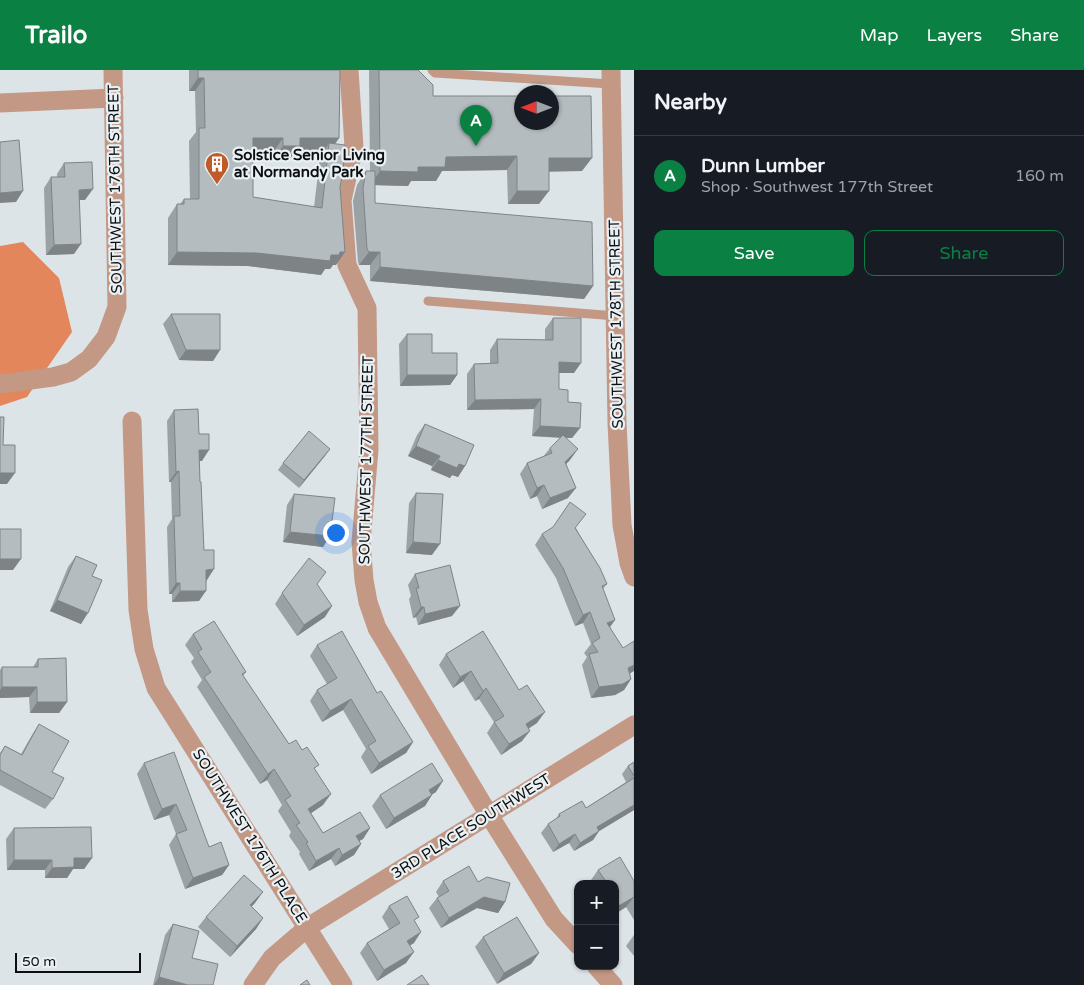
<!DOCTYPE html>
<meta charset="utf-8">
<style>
:root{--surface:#171b24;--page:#20242c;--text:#f1f3f6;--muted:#9ea1a6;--line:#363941;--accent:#0b8043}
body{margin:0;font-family:"Varela Round",sans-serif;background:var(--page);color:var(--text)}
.controls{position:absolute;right:15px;bottom:15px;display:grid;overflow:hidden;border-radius:10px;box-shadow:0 1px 4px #0004}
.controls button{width:45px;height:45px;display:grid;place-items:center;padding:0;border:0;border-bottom:1px solid var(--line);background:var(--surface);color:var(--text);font:25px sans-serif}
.compass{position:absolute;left:514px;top:15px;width:45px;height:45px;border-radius:50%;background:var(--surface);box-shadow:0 1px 4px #0004;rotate:270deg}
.scale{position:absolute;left:15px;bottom:12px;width:126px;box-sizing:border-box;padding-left:5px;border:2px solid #0c0e0f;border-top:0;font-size:14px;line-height:18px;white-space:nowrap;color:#0c0e0f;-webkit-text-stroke:4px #e9f1f5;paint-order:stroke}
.you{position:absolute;left:335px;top:462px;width:18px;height:18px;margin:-12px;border:4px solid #fff;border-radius:50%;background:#1a73e8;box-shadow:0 0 0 8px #1a73e833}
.badge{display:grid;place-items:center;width:32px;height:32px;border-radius:50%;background:var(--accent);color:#fff;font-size:16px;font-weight:700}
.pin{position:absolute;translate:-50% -41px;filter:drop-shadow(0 1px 2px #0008)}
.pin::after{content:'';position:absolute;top:26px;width:18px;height:15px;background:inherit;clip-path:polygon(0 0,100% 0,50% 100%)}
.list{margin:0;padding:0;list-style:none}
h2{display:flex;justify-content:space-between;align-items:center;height:65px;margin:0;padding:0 20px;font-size:21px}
h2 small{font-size:16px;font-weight:400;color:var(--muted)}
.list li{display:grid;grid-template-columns:32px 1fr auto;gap:15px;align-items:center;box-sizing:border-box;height:80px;padding:0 20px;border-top:1px solid var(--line)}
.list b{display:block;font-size:19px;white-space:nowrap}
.list p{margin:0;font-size:16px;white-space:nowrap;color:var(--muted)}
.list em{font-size:16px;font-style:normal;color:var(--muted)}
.actions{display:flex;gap:10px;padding:15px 20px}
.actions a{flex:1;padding:11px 0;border:1px solid var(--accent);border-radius:10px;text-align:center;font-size:18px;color:var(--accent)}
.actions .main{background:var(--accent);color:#fff}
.map{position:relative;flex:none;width:634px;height:915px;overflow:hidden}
header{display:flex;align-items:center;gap:30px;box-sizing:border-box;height:70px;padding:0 25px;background:var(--accent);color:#fff}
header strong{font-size:24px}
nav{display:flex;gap:28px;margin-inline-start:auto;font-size:18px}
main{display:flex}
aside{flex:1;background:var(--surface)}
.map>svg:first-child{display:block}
</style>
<header>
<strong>Trailo</strong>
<nav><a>Map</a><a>Layers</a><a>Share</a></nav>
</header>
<main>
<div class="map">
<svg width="634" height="915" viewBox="0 0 634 915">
<rect width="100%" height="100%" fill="#dce4e8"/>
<path fill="#e3865b" d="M23,172L59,208L72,262L27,327L0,336V176Z"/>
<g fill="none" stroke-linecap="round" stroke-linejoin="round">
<path stroke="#c39885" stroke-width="9" d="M432,0L435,3L611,14
M428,231L616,246"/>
<path stroke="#c39885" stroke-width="19" d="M349,0L354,77L342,130L347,195L367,238L369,380L361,472L364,510L368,532L377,558L489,745L554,849L578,875
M611,0L617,353L622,455L629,493L634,507
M0,33L114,28
M0,314L53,307L71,302L89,289L106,267L117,237L113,0
M132,351L138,540L144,579L156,618L343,915
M596,896L613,915
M253,915L272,888L308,857L634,655"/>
</g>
<path fill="#9ba2a5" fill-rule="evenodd" d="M189,0H340L339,68L335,74L340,117L345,182L336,195H333L330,199H325L321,205L248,196L168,195V148L177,134H180L184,129H190L189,71L196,62L195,21H189ZM253,81H274V89H290L296,81H324L320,87L314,137L253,127Z
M369,0H418L433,26L582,101H549L539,134H508L507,100L442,101L436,111H411L408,116L375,115V133L593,216L584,229L370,211V195H359L358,192L353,131L357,115L366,101H370Z
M64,93L85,130H79L74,184L46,185L44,118L51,107H57V104Z
M171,244L220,280L213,291L179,290L163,254Z
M553,248L574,303H559V319L568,332L580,358L572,368H567L570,390L566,394L568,428L542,439L537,426L530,429L520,404L527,393L543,387L550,378L560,368L532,366L534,339L467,340V304L474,294L490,293V280L497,269L545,270V259Z
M407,264L432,283L457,305L450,315L400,316L399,274Z
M174,340L199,364L202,391H199L200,412L204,480L207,510L199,531L172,532V524H169L167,457L172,449L171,412H169L167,351Z
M425,354L465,396L458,407L452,405L450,408L431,400L432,396L408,386L417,365Z
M330,379L299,418L278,400L283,393Z
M416,423L432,485L406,483L409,433Z
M294,424L330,466L323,477L283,472L287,435Z
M576,458L607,514L603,519L610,557L630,604L631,609L624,620L615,625L591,628L582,595L587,587L584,583L591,574L583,553L575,556L556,508L535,475L542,464Z
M76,486L92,506L81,554L50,541L68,497Z
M415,504L452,546L418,555L416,547L413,548L409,529L411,526L408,515Z
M317,514L325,547L297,566L275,534L282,523Z
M483,561L537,653L528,659L522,671L501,685L487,663L494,652L479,629L475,631L463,611L453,618L439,595L446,584Z
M193,564L246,602L243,606L289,674L315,700L323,735L311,743L323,763L370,758L363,769L359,771L361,774L354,785L335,796L331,789L309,801L299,784L300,782L289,766L291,762L278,741L282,735L267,710L260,714L197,617L202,610L191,592L194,588L185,575Z
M317,575L377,623L413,672L406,683L371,704L361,687L366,679L343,640L322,652L310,631L317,620L327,614L310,586Z
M38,589L67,632L59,643H30L29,627L0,628V600L2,597H33Z
M39,654L52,702L53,729L45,739L0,715V683L5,676L21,684L32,665Z
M634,692V740L599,761L593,770L574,781L569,773L553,782L541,763L548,754L556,749L559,744L586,738L626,712L622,704L628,696Z
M144,693L209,777L229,795L222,805L185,819L169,775L176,764L169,745L154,750L137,704Z
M436,722L432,724L425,736L386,759L372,736L380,725Z
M14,758L92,788L84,799H73L67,808H45V800H7L6,769Z
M598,800L634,811V850L626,837L615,844V814H593L591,810Z
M443,811L478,812L505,832L498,843L477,838L441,858L429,838L437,828L439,827L436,822Z
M255,833L251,837L263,848L256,859L230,887L198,857L206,847Z
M389,836L415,852L414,873L410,875L406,893L377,911L360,883L367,873L389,859L382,847Z
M173,854L192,888L213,915H153L165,865Z
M634,865V886L626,876Z
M483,867L539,883L531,894L497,914L475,877Z"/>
<path fill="#7e8486" d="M198,8H204L195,21H189Z
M253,68H283L274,81H244Z
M300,68H339L330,81L329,73L324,81H296L290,89H274L283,76Z
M517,86L507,100L442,101L436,111H411L408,116L370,115L380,101L418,97L446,87Z
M549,88H592L582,101L539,102Z
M93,119L85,130H71L79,120Z
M23,121L16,132L0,133V123Z
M517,121H549L539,134H508Z
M81,174L74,184L46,185L54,175Z
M177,182L257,183L331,185L340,182H345L336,195H333L330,199H325L321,205L248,196L168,195Z
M369,182H380L370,195H359Z
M380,197L593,216L584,229L370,211Z
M186,280H220L213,291L179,290Z
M559,292L581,293L574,303H552Z
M407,305H457L450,315L400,316Z
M541,329L534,339L467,340L475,330Z
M540,356L580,358L572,368L532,366Z
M416,376L440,386L432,396L408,386Z
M330,379L325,386L299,418L304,410Z
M578,379L570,390L558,402L565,392Z
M199,380H209L202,391H192Z
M438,390L459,394L465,396L458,407L452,405L450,408L431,400Z
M179,401L171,412H169L176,402Z
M0,403H15L7,414H0Z
M544,415L537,426L530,429L537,418Z
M576,418L568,428L542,439L550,428Z
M290,462L330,466L323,477L283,472Z
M413,472L440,474L432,485L406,483Z
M0,489H21L13,500H0Z
M214,499L207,510H198L206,500Z
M176,513H180L172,524H169Z
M180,521H206L199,531L172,532Z
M57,530L88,543L81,554L50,541Z
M332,536L325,547L297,566L304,555Z
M460,536L452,546L418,555L425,544Z
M421,537H424L416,547L413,548Z
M590,542L583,553L575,556L583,545Z
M615,550L608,560L607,553Z
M634,595V601L621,609L628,598Z
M471,601L463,611L453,618L460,607Z
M631,609L624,620L615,625L591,628L599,617Z
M2,617H37L29,627L0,628V620Z
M486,618L479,629L475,631L483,621Z
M351,629L343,640L322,652L330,641Z
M37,632H67L59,643H30Z
M545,642L537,653L518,665L526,654Z
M530,661L522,671L501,685L509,674Z
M413,672L406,683L371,704L379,693Z
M274,699L267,710L260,714L268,704Z
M443,711L436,722L422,731L429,720Z
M331,724L323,735L301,750L308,739Z
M432,725L425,736L386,759L394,748Z
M176,734L169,745L154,750L162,739Z
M634,735V740L591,766L597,757Z
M370,758L363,769L349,776L356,766Z
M599,761L593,770L574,781L580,773Z
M575,764L569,773L553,782L559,774Z
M361,774L354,785L335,796L342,785Z
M339,778L331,789L309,801L316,791Z
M74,788H92L84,799H73L67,808H45L52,798Z
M14,790H52L45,800H7Z
M229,795L222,805L185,819L193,808Z
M263,822L255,833L242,846L250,835Z
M484,827L505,832L498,843L477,838L441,858L449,848Z
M634,827L626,837L615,844V838Z
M263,848L256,859L230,887L237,876Z
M421,862L414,873L400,882L407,871Z
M414,882L406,893L377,911L384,900Z
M539,883L531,894L497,914L504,903Z
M159,907L188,915H154Z"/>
<path fill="#b4bcc0" stroke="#7e8486" d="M198,0H340L339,68H300V76H283V68H253V127L322,138L329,73L345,75L343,102L340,117L345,182H340L339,185H331L330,191L257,183L177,182V134H184V129H199V58H205L204,8H198Z
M379,0H418L433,15V26H522V52H552V26H591L592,88H549V121H517V86L446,87L445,97H418V102L380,101Z
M19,70L23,121L0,123V72Z
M92,92L93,119L79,120L81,174L54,175L51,107H65L64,93Z
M366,101H375V133L592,152L593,216L380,197V182H369L367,179L363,118Z
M171,244H220V280H186Z
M553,248H581V293L559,292V319L568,320V332L581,333L580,358L540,356L541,329L475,330L474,294L498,293L497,269L553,270Z
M407,264H432V283H457V305H407Z
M198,339L199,364H209V380H199L200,412H201L204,480H214V499L206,500V521H180V513H176L174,446H180L179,401L176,402L174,340Z
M0,347H4L3,375H15V403H0Z
M425,354L474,375L465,396L459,394L457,398L438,390L440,386L416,376Z
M309,361L330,379L304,410L283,393Z
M563,365L578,379L565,392L576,418L550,428L544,415L537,418L527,393L552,383L550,378Z
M416,423L443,424L440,474L413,472Z
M294,424L335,428L330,466L290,462Z
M570,432L586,444L575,458L600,498L607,514L602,516L615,550L607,553L623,578L634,571V595L628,598L631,609L623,614L599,617L589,584L598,582L592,573L600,568L590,542L583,545L563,498L542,464L553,457Z
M0,459H21V489H0Z
M76,486L97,495L92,506L102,510L88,543L57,530Z
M309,488L326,502L317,514L332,536L304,555L282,523Z
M450,495L460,536L425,544L424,537H421L416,518H419L415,504Z
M214,551L246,602L242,604L289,674L296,670L302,680L307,677L319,695L314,698L331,724L308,739L323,763L360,742L370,758L356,766L361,774L342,785L339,778L316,791L306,773L308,772L296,755L300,753L285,730L291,726L274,699L268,704L204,607L211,602L198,582L202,579L193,564Z
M342,561L377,623L381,621L413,672L379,693L368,676L376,671L351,629L330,641L317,620L337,608L317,575Z
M483,561L519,620L527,615L545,642L526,654L530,661L509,674L494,652L504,646L486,618L483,621L471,601L460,607L446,584Z
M66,588L67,632H37V617H2V597H38V589Z
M39,654L69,671L52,702L64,708L53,729L0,700V685L5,676L22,685Z
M174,682L209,777L221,772L229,795L193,808L176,764L187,760L176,734L162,739L144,693Z
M634,692V706L628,696Z
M432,693L443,711L429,720L432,725L394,748L380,725Z
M634,708V735L597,757L599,761L580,773L575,764L559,774L548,754L560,746L559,744L582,731L586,738Z
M91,757L92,788H74V797L52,798V790H14V758Z
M620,787L634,811V827L615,838V814H606L607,813L598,800Z
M469,796L478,812L487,807L510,813L505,832L484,827L449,848L437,828L449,821L443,811Z
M244,805L263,822L250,835L263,848L237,876L206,847Z
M407,826L419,847L414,850L421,862L407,871L414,882L384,900L367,873L400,853L389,836Z
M517,847L539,883L504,903L483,867Z
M173,854L199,861L192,888L218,894L213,915H188L159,907Z
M422,905L429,915H407Z
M307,910L310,915H300Z"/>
<defs>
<g id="building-pin" transform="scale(1.25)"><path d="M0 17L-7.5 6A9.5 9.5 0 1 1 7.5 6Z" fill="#c05b29" stroke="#e9f1f5"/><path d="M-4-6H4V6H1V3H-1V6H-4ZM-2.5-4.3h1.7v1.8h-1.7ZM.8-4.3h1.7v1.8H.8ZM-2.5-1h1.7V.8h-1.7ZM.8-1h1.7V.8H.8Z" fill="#fff"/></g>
</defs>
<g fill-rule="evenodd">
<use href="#building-pin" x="217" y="94"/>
</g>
<g text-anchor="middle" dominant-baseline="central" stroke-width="4.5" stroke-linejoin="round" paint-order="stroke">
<g font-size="15" font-weight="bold" fill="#0c0e0f" stroke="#e9f1f5" text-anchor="start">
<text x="234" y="85">Solstice Senior Living<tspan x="234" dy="17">at Normandy Park</tspan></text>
</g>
<g font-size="15" fill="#0c0e0f" stroke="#e9f1f5">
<text transform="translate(115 119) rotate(-91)">SOUTHWEST 176TH STREET</text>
<text transform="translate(616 254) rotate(-91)">SOUTHWEST 178TH STREET</text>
<text transform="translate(366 390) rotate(-89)">SOUTHWEST 177TH STREET</text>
<text transform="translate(471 756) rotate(-32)">3RD PLACE SOUTHWEST</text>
<text transform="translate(250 766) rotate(58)">SOUTHWEST 176TH PLACE</text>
</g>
</g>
</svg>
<div class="controls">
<button>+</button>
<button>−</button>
</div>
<svg class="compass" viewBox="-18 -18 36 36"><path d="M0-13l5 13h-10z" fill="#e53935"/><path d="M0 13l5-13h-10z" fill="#9ea1a6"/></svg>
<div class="scale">50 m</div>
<div class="you"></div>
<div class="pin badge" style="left:476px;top:76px">A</div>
</div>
<aside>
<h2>Nearby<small></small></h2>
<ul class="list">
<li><span class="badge">A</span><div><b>Dunn Lumber</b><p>Shop · Southwest 177th Street</p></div><em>160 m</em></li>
</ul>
<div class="actions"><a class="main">Save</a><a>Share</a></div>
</aside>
</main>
